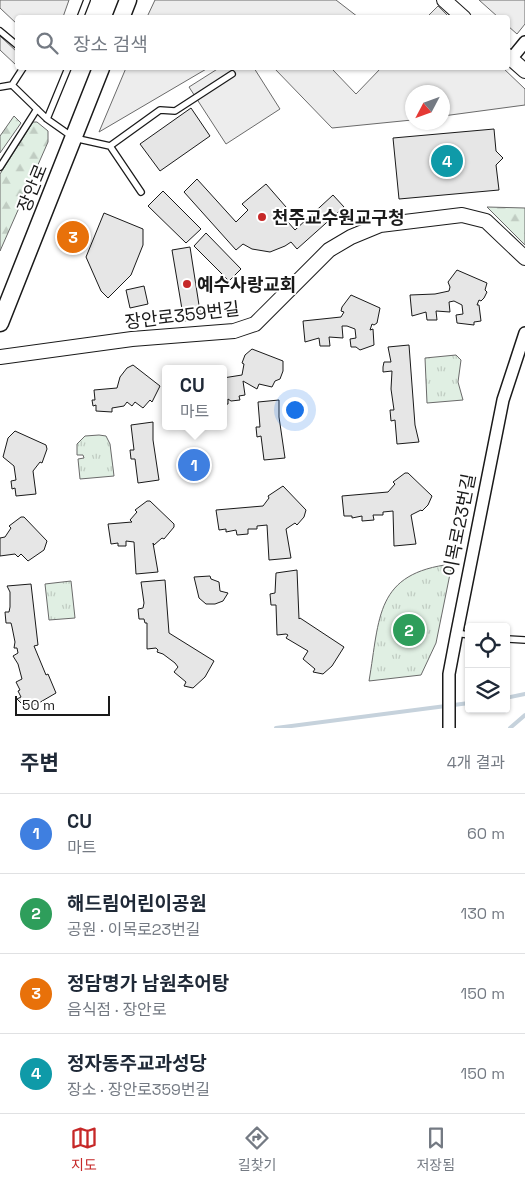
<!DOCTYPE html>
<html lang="ko">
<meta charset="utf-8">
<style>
:root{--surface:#fff;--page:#f2f2f3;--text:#1f2937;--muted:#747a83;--line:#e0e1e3;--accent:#c62828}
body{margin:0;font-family:"Space Grotesk","Noto Sans KR",sans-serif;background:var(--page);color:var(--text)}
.controls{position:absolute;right:15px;bottom:15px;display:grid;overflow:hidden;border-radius:5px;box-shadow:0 1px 4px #0004}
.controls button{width:45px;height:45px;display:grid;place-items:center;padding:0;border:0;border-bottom:1px solid var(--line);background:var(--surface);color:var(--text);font:25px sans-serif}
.compass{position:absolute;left:405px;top:85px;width:45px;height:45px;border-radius:50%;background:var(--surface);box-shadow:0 1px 4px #0004;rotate:229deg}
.scale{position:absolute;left:15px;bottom:12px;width:95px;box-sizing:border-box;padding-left:5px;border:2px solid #1a1a1a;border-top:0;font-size:14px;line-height:18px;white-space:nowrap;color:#1a1a1a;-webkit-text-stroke:4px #fff;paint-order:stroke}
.you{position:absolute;left:294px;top:409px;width:18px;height:18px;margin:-12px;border:4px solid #fff;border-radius:50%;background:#1a73e8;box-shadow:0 0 0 8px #1a73e833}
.badge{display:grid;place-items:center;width:32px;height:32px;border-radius:50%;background:var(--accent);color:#fff;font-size:16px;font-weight:700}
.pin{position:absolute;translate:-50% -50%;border:2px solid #fff;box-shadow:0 1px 5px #0006}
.popup{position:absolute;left:162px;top:365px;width:65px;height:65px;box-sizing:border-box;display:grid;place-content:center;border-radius:5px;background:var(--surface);filter:drop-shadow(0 1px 4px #0005);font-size:16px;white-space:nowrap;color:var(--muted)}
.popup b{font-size:19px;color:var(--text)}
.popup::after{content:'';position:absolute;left:50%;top:100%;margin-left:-10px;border:10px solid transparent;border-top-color:var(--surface)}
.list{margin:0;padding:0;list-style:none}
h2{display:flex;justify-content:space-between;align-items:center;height:65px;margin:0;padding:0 20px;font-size:21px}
h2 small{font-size:16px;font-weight:400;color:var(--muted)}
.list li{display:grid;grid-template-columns:32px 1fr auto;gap:15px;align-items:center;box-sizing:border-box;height:80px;padding:0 20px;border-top:1px solid var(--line)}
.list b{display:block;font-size:19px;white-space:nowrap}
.list p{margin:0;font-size:16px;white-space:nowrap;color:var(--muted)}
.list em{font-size:16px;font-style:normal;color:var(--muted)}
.icon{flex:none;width:28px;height:28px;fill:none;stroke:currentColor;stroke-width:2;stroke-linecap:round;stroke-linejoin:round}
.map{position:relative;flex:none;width:525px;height:728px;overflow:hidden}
.search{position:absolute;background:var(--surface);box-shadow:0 1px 4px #0004;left:15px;right:15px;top:15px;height:55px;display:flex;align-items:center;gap:12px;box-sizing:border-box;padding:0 18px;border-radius:5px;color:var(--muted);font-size:19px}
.sheet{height:385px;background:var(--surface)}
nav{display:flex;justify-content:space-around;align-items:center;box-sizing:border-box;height:70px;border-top:1px solid var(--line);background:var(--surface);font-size:14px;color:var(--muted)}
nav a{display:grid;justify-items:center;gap:2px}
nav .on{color:var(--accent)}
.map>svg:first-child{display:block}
</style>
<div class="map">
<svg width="525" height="728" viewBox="0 0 525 728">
<defs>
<pattern id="forest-firs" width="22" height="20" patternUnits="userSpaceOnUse" patternTransform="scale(1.25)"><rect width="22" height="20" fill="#e0efe3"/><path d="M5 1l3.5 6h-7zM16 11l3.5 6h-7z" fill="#c0ccc2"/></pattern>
<pattern id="park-tufts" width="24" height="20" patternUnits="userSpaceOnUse" patternTransform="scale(1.25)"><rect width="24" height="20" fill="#e0efe3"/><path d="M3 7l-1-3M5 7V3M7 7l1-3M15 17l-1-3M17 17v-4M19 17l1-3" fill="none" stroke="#c0ccc2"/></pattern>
</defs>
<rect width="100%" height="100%" fill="#fff"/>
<path fill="url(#forest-firs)" stroke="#6a6a6a" d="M14,116L21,123L0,153V136Z
M33,122H37L48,131V142L0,251V174Z
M487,207L525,208V245Z"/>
<path fill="url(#park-tufts)" stroke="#6a6a6a" d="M456,355L461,360L458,382L463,400L427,403L425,358Z
M99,435L106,436L110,444L114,476L80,479L78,459L84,458L83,455H77V444L85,436Z
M452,564L436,643L421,675L369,681C380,617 375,573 452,564Z
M71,581L75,618L49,620L45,584Z"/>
<path fill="#ededed" stroke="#6a6a6a" d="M0,0H69L63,17L18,18L17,24L0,8Z
M155,0H336L358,17H147Z
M479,0H525V24L517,34L508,26V18L498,17Z
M438,6L449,17H427Z
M0,36L17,52L16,65L0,50Z
M126,68H208L99,132Z
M219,68H254L280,109L226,144L189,87Z
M274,68H335L333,70L356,94L381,68H503L525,89V105L443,116L442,92H412V120L332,128Z"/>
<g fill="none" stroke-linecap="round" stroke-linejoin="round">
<path stroke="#c6d2dc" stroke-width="4" d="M506,698L525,694
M276,728L469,703
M510,728L525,715"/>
</g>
<path fill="#e6e6e6" stroke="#1a1a1a" d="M191,108L210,136L160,171L140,144Z
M494,129L496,151L503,158L496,165L499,190L399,199L393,138Z
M197,179L236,222L248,210L242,204L266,184L286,207L280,213L295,230L333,195L344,207L297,249L291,242L285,246L270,252L252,249L243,244L236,250L184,192Z
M163,191L201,229L186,243L148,206Z
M104,213L143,229V245L131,275L108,298L101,291L86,257Z
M206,233L241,269L229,281L194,246Z
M190,247L201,318L184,321L172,250Z
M457,270L487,283L485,290L487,292L484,298L481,301L479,300L477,305H479L481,321L474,322V325L457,323L456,315L463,314L462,305L454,301L449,302L450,312L436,311L437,320H427L426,312L412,316L410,295L435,294L449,291L450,287L448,282Z
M144,286L148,304L130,308L126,290Z
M351,295L380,308L377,323L374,325L372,324L370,330L373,329L374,345L360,350L356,347H351L350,339L356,338L355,329L347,326H342L343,338L329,337L330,346H320L319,338L305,342L303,321L341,317L344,312L341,311L342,307Z
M409,345L415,425L419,442L397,444L395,420L391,421L390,410H394L391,389L392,371L383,372V367L384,362H391L388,347Z
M252,349L283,361V371L280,379L275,381L272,387L259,384L257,389L243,381L245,395L239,396L240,400L231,401L228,399V404L223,405V378L242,375L244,364L242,363L245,355Z
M133,365L160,386L152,402L150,400L143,408L135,402L132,406L127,402L124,406L112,408V412L96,411V405L93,406L92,400H95L94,390L117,388L120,377L127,368Z
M279,400V417L285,458L264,460L261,436L257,437L256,427H260L258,402Z
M153,422V440L159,480L138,483L135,459H131L130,450H134L131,425Z
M15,431L46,445L47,449L42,463L40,462L33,471L36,494L16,496L15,488L12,489L11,481L16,480L14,466L3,457L8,438Z
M405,473H408L432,496L428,505L422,511L421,510L411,515L416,544L394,546L393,511L383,512V515H373L374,520L362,521V516L352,518V516H344L342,496L388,492L395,484L393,482Z
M283,486L306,510L304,517L297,525L295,523L286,529L291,558L269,560L267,525L257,526V529H248V534L237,535L236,530L226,532V529L219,530L216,510L263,506L269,498L268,496Z
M147,501H150L174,524V527L164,539L162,538L154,545L153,543L158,572L136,574L134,542L126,541V546H118V543L111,544L108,524L132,522L130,520L137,512L135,510Z
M21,517H24L47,541L44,550L28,561L21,554L18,557L15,554L0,556V538L5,537L11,528L9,526Z
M297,570L299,619L300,618L344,647L332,666L323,674L313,672L315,669L303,659L308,651L286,638L288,635L286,634L277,635L276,605H271L270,594L275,593L276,573Z
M210,576L211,579L219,582L220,591L228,593L223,601L215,604H206L199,598L194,577Z
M165,580L169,633L214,661L205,677L193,688L184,686L186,682L174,672L178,667L175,663L163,654L157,652L158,650L156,648L147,649V623H145L144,619H139L138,609L143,608L144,603L141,582Z
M31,584L38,645L34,646L46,675L48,674L56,693L37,704L24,706L17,699L21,697L18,691L20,690L16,682L22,679L18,664L13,656L18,653L17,648H14L15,642L12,627L11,623H6L5,612H9L10,607V592L7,586Z"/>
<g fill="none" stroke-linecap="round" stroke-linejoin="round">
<g stroke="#1a1a1a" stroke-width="8">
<path id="service" d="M80,18L87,0
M0,31L18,46
M12,85L23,68
M0,87L12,85L47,119L74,138L110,146L160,110L175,111L232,74
M47,119L68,68
M110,146L141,192
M0,167L37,109
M456,633L469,635
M506,639L525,640"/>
</g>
<g stroke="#1a1a1a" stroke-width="14">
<path id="minor" d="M511,59L525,42
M449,728V674L456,637L503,400L525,333"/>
</g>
<g stroke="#1a1a1a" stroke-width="16">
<path id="tertiary" d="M444,0L464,18
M508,56L525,71
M0,357L132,339L234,331L255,324L329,250L351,237L380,225L462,215L486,221L525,258"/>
</g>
<g stroke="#1a1a1a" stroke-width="19">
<path id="secondary" d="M121,18L128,0
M0,323L101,68"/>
</g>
<use href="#service" stroke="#fff" stroke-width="5.5"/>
<use href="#minor" stroke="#fff" stroke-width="11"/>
<use href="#tertiary" stroke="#fff" stroke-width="14"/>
<use href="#secondary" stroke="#fff" stroke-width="16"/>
</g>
<g fill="#c62828" stroke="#fff" stroke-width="2">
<circle cx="262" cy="217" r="5"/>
<circle cx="187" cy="284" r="5"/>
</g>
<g text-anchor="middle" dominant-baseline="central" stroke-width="4" stroke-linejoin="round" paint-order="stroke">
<g font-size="18" fill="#1a1a1a" stroke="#fff">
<text transform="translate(32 188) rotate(-68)">장안로</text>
<text transform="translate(182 315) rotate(-7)">장안로359번길</text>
<text transform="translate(459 525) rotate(-79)">이목로23번길</text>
</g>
<g font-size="18" font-weight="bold" fill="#1a1a1a" stroke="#fff" text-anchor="start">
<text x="272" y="217">천주교수원교구청</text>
<text x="197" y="284">예수사랑교회</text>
</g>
</g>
</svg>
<div class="controls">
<button><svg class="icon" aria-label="locate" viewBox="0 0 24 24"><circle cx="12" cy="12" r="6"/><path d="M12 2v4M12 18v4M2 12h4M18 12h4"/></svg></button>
<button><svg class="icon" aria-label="layers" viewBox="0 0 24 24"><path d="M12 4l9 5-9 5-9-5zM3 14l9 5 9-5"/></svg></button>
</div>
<svg class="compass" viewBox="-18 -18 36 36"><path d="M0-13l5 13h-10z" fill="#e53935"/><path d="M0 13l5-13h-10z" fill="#747a83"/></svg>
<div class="scale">50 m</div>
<div class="you"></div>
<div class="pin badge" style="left:194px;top:465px;background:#3f7fe0">1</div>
<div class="popup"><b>CU</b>마트</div>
<div class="pin badge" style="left:409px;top:630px;background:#2e9e5b">2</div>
<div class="pin badge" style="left:73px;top:237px;background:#e8710a">3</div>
<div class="pin badge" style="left:447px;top:161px;background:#0f9aa8">4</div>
<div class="search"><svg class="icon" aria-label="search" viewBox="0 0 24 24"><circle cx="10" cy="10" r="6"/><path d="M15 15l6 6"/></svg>장소 검색</div>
</div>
<section class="sheet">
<h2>주변<small>4개 결과</small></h2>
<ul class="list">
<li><span class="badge" style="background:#3f7fe0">1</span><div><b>CU</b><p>마트</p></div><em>60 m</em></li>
<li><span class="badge" style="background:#2e9e5b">2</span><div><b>해드림어린이공원</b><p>공원 · 이목로23번길</p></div><em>130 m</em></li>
<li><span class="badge" style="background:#e8710a">3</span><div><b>정담명가 남원추어탕</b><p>음식점 · 장안로</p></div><em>150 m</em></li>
<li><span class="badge" style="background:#0f9aa8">4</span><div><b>정자동주교과성당</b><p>장소 · 장안로359번길</p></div><em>150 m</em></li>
</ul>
</section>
<nav>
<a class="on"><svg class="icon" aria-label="map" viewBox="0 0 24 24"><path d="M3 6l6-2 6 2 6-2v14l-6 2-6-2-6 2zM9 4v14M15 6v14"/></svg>지도</a>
<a><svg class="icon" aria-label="directions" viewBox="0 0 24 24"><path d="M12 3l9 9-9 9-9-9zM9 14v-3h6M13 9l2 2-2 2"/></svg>길찾기</a>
<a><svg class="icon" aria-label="saved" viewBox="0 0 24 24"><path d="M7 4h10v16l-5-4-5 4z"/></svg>저장됨</a>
</nav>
